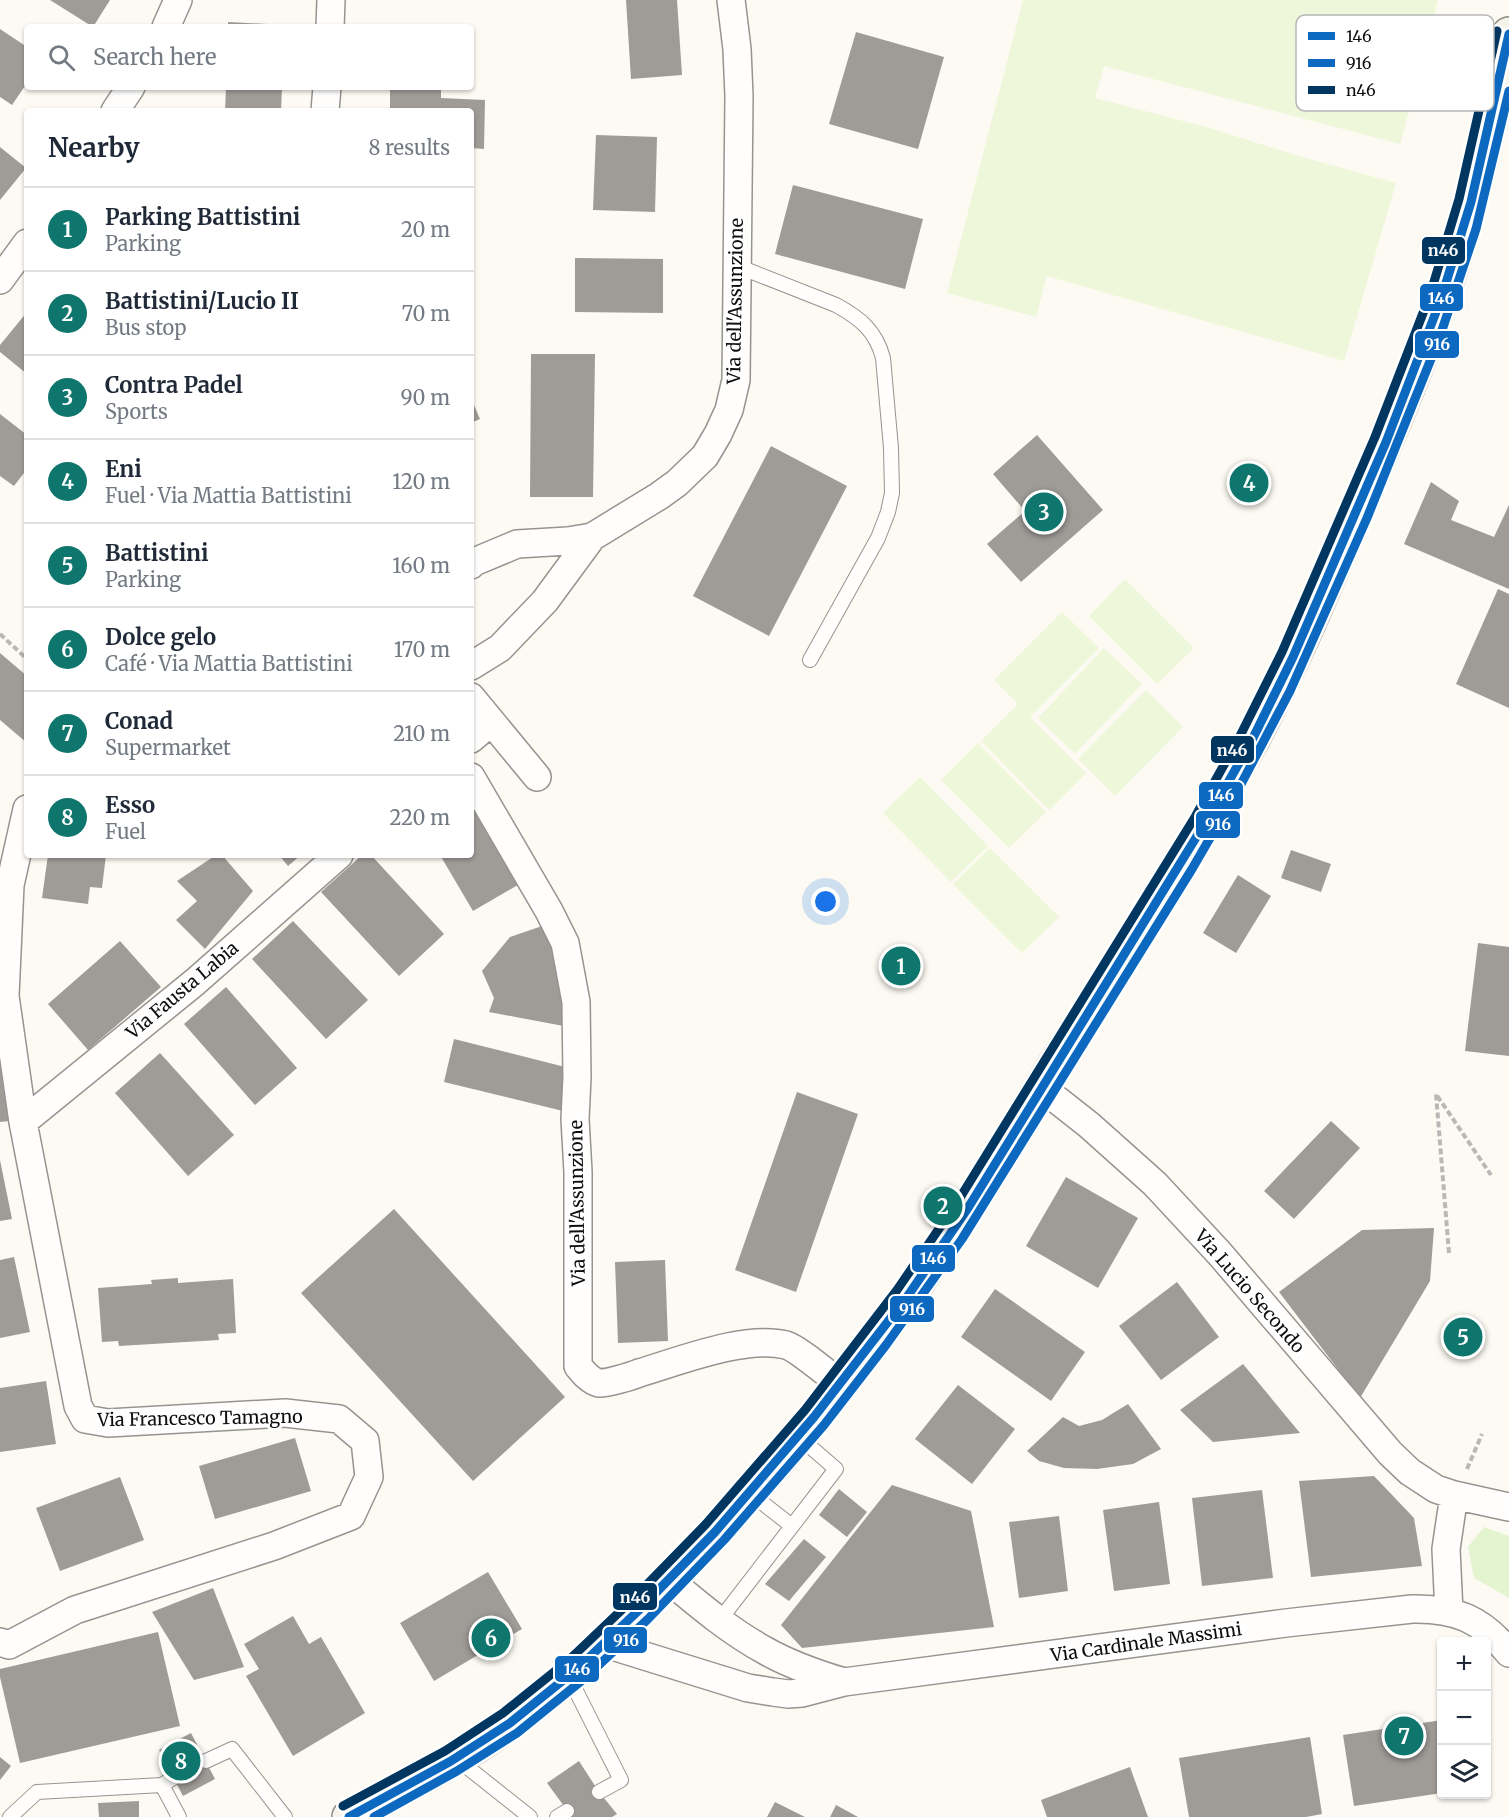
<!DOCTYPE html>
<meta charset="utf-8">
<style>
:root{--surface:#fff;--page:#f2f2f3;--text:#1f2937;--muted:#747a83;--line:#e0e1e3;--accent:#0f766e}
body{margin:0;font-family:Merriweather,serif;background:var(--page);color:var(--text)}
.controls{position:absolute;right:18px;bottom:18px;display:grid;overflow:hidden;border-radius:6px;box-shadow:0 2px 4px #0004}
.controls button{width:54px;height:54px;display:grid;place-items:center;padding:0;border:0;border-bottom:2px solid var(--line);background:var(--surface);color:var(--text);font:30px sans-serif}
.you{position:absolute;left:826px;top:902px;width:21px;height:21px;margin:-15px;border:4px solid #fff;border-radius:50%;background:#1a73e8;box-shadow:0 0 0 9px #1a73e833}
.badge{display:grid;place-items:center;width:39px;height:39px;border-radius:50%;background:var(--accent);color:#fff;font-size:20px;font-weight:700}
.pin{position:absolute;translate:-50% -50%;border:3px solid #fff;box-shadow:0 2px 6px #0006}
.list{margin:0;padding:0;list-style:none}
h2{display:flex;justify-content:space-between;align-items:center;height:78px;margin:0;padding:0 24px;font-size:26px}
h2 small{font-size:20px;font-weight:400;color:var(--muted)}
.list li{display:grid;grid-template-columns:39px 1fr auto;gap:18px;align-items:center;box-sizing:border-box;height:84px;padding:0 24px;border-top:2px solid var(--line)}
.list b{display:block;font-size:22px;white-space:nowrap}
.list p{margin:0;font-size:20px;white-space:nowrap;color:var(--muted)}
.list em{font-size:20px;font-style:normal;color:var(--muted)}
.icon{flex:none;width:33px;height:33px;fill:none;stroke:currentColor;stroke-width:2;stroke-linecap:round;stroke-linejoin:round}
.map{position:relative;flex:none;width:1509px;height:1817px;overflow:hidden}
.search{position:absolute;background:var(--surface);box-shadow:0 2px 4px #0004;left:24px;top:24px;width:450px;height:66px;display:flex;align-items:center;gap:15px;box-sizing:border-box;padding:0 21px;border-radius:6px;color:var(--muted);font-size:22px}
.panel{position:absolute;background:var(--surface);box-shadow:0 2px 4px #0004;left:24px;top:108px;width:450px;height:750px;border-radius:6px}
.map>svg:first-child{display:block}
</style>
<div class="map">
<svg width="1509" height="1817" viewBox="0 0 1509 1817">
<rect width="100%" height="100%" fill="#fcfaf2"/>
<path fill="#e4f3d0" d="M1484,1527L1509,1536V1598L1474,1578L1468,1547Z"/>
<path fill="#eff7da" d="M1023,0H1438L1400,144L1104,66L1095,98L1210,128L1295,155L1396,183L1344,361C1246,332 1146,305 1047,276L1036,317L947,293Z
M1125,579L1194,648L1157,684L1089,616Z
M1062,612L1099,648L1030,717L1086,773L1049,810L981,741L1018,704L994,680Z
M1104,648L1142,684L1075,754L1038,718Z
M1146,690L1183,727L1115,796L1078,759Z
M978,743L1046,812L1009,848L941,780Z
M920,777L988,846L951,882L883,813Z
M990,848L1059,917L1022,953L953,884Z"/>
<path fill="#9f9c98" d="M50,0H110L93,27Z
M626,0H677L682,75L631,79Z
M228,22L285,25V27H228Z
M0,29L27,47V83L12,105L0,97Z
M856,32L944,57L918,149L829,124Z
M226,87H282L281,111H225Z
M390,87H441V98L485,100L484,149L471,148V111H390Z
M596,135L657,137L655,212L593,210Z
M0,147L26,168L0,200Z
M793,185L923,219L905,289L775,254Z
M575,258L663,259V313L575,312Z
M27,312V374L0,352V345Z
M531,354H595L593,497H530Z
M471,398L480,419L471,423Z
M0,414L27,435V469L14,486L0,476Z
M1037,435L1103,510L1021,582L987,544L1025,511L993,474Z
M771,446L847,486L769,636L693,596Z
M1431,482L1459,501L1451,520L1494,537L1509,505V589L1404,544Z
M1498,589L1509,594V708L1456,684Z
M0,653L27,676V743L0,720Z
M471,792L523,882L473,911L440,855H471Z
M1291,850L1331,864L1321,892L1281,878Z
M48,855H106L102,888L90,887L88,904L42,898Z
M216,855H222L253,891L205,949L176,920L197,901L177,881Z
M279,855H301L288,866Z
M362,855H371L444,934L399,976L321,892Z
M1238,875L1271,896L1236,953L1203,933Z
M293,921L368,1000L326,1039L252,959Z
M545,925L563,971L569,1027L489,1012L494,998L482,971L510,937Z
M120,941L161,987L88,1050L48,1004Z
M1478,943L1509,947V1056L1465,1051Z
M226,987L297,1068L255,1105L184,1024Z
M454,1039L573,1069L563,1111L444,1082Z
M0,1053L10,1121L0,1122Z
M160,1053L234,1135L188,1176L115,1093Z
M797,1092L858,1114L796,1292L735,1270Z
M1331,1121L1360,1148L1294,1219L1264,1191Z
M0,1160L12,1219L0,1221Z
M1066,1177L1138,1218L1098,1288L1026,1246Z
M394,1209L565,1397L473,1481L301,1293Z
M1434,1228L1430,1281L1360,1398L1279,1292L1362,1230Z
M14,1257L30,1332L0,1338V1260Z
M665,1260L668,1341L618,1343L615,1262Z
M178,1278V1283L233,1279L236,1333L218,1334L219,1340L119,1346L118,1341L102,1342L98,1288L152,1284L151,1280Z
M1177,1282L1219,1337L1161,1380L1119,1326Z
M995,1289L1085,1352L1051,1401L961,1337Z
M1243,1364L1300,1433L1213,1442L1180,1410Z
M46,1381L56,1444L0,1452V1388Z
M958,1385L1015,1429L972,1484L915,1439Z
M1128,1404L1161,1449L1133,1464L1097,1469L1064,1468L1039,1461L1027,1451L1063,1417L1079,1426L1102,1420Z
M295,1438L311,1491L215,1519L199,1466Z
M1374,1476L1414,1518L1422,1566L1311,1577L1299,1481Z
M120,1477L144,1540L60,1571L36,1508Z
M892,1485L971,1511L994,1627L802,1648L781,1625Z
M839,1489L867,1512L847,1537L819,1515Z
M1262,1490L1273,1578L1202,1586L1192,1498Z
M1159,1502L1170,1584L1114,1591L1103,1510Z
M1059,1516L1068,1591L1019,1598L1009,1522Z
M804,1539L826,1557L789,1601L765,1584Z
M488,1572L522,1629L434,1681L400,1623Z
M213,1588L244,1667L194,1680L152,1612Z
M293,1616L309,1644L321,1637L365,1713L293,1756L246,1676L259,1669L244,1644Z
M158,1632L180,1726L20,1763L0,1677V1669Z
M1442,1720V1793L1354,1806L1343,1735Z
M191,1733L215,1779L183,1796L159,1750Z
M1310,1737L1322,1814L1306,1817H1189L1179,1758Z
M0,1757L11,1766L0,1780Z
M579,1761L599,1792L617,1814L612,1817H572L547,1783Z
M1130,1767L1148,1817H1047L1041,1800Z
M139,1801V1817H99L98,1803Z
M775,1802L805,1817H767Z
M836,1805L858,1817H830Z"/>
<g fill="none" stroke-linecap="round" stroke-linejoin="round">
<g stroke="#959491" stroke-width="16">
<path id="service" d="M737,266L836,305C860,318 876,331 883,358L891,448L892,493L888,512L878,538L810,660
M751,1494L792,1526
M719,1621L836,1469L799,1437
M569,1677L621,1780L599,1792
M457,1759L530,1817
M206,1761L232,1749L285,1817
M173,1778L162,1785L179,1817
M10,1817L37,1792L162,1785
M557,1817L567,1811"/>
</g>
<g stroke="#959491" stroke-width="30">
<path id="minor" d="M166,27L178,0
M330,27L331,0
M115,111L131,87
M325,111L327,87
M0,280L27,243
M471,565L474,562L517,544L568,541L592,537L659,496L677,483L705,456L718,434L729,410L736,380L739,96L737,49L731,0
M471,666L500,648L545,601L592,537
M471,697L537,777
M471,739L491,722
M471,777L549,911L565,943L576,1002L577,1077L575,1119L578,1172V1366C583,1372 590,1381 599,1383C605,1384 632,1376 639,1373C680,1361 744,1335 786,1345C797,1348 830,1376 842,1385
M1042,1088L1089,1125L1155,1184L1220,1254L1390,1453L1410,1472L1436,1489L1454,1495L1509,1507
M23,1122L195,982L339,855
M669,1580C700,1606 731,1632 766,1651C791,1665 817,1674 844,1682
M1449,1612L1446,1549L1454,1495
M0,1642L9,1645L75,1610L274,1546L351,1516L369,1477L365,1441L339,1419L285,1413L108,1423L85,1419L78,1406L23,1122L5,996L10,885L27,809
M606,1644L748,1688L773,1692L788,1694L802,1693L844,1682L1286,1623L1412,1609C1455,1608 1482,1619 1509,1653"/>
</g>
<g stroke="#8c8b87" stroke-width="36">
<path id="secondary" d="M349,1817C403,1787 460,1760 510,1723C572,1678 626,1624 680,1569C774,1471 859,1367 936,1256C980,1193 1018,1125 1058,1060C1124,955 1192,851 1251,742C1291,668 1323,590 1356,513C1396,418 1436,324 1464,226C1482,162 1495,98 1509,34"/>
</g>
<path stroke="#b8b8b6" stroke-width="4" stroke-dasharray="6 3" stroke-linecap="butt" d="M0,634L27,659
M1449,1253L1436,1094L1491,1175
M1467,1469L1482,1434"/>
<use href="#service" stroke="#fffefd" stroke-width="14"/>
<use href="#minor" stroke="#fffefd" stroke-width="27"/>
<use href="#secondary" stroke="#f5f4ea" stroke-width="33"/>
<g stroke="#fff" stroke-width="14">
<path id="bus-1" d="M349,1817L451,1761L510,1723L577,1669L639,1610L715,1532L814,1417L907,1297L968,1208L1205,823L1251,742L1293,657L1386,442L1441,299L1471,202L1509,34"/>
</g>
<g stroke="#fff" stroke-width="14">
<path id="bus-2" d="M374,1817L457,1771L517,1733L585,1678L648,1619L724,1540L824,1425L886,1345L962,1239L1192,869L1239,788L1290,691L1367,518L1439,339L1476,229L1509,91"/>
</g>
<g stroke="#fff" stroke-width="14">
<path id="bus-3" d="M343,1806L445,1751L503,1713L569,1660L631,1601L706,1524L805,1410L897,1290L958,1201L1195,817L1240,736L1282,652L1375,437L1430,295L1459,199L1497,31"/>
</g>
<use href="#bus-1" stroke="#0c69bf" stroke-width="9"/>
<use href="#bus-2" stroke="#0c69bf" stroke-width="9"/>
<use href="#bus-3" stroke="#00365f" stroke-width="9"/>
</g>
<g text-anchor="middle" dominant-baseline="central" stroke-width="6" stroke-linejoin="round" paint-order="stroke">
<g font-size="18" fill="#0e0e0e" stroke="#fff">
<text transform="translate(735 301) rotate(-89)">Via dell'Assunzione</text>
<text transform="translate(182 990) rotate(-40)">Via Fausta Labia</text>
<text transform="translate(577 1203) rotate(-91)">Via dell'Assunzione</text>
<text transform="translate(1250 1291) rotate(49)">Via Lucio Secondo</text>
<text transform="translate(200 1418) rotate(-1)">Via Francesco Tamagno</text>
<text transform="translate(1146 1642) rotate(-8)">Via Cardinale Massimi</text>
</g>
</g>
<rect x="1296" y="15" width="198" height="96" rx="9" fill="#fff" stroke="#b7b7b7" stroke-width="1.5"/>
<rect x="1308" y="32" width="27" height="8" fill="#0c69bf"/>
<rect x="1308" y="59" width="27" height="8" fill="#0c69bf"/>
<rect x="1308" y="86" width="27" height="8" fill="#00365f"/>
<g font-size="16" fill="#0e0e0e">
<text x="1346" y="42">146</text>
<text x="1346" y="69">916</text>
<text x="1346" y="96">n46</text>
</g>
<g stroke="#fff" stroke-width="2">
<rect x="1421" y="236" width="45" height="29" rx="6" fill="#00365f"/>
<rect x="1419" y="283" width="45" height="29" rx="6" fill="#0c69bf"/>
<rect x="1414" y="330" width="46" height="29" rx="6" fill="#0c69bf"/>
<rect x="1210" y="735" width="45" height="29" rx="6" fill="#00365f"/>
<rect x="1198" y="781" width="46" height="29" rx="6" fill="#0c69bf"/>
<rect x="1195" y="810" width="46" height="29" rx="6" fill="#0c69bf"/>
<rect x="911" y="1244" width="45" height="29" rx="6" fill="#0c69bf"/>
<rect x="889" y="1295" width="46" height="28" rx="6" fill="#0c69bf"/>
<rect x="612" y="1582" width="46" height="29" rx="6" fill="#00365f"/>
<rect x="603" y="1626" width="45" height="28" rx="6" fill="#0c69bf"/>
<rect x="554" y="1655" width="46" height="28" rx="6" fill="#0c69bf"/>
</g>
<g font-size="16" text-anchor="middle" font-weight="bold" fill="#fff">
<text x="1443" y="256">n46</text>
<text x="1441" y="304">146</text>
<text x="1437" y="350">916</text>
<text x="1232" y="756">n46</text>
<text x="1221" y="801">146</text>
<text x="1218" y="830">916</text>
<text x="933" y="1264">146</text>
<text x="912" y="1315">916</text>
<text x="635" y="1603">n46</text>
<text x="626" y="1646">916</text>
<text x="577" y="1675">146</text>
</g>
</svg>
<div class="controls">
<button>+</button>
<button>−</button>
<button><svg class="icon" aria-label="layers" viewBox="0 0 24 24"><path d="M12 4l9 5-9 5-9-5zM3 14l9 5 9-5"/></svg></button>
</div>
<div class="you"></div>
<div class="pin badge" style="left:901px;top:966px">1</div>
<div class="pin badge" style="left:943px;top:1206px">2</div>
<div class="pin badge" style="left:1044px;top:512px">3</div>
<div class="pin badge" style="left:1249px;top:483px">4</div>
<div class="pin badge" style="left:1463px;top:1337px">5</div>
<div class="pin badge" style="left:491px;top:1638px">6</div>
<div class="pin badge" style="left:1404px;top:1736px">7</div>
<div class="pin badge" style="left:181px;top:1761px">8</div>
<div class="search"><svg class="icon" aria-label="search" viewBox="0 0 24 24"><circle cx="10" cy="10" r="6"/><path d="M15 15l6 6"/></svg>Search here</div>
<section class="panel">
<h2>Nearby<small>8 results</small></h2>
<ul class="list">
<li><span class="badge">1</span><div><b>Parking Battistini</b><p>Parking</p></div><em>20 m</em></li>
<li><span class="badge">2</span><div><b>Battistini/Lucio II</b><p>Bus stop</p></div><em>70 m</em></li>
<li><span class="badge">3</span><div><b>Contra Padel</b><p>Sports</p></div><em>90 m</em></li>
<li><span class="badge">4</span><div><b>Eni</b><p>Fuel · Via Mattia Battistini</p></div><em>120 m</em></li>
<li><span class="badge">5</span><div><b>Battistini</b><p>Parking</p></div><em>160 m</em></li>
<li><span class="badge">6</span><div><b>Dolce gelo</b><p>Café · Via Mattia Battistini</p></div><em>170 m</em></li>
<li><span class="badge">7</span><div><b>Conad</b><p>Supermarket</p></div><em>210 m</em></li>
<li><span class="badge">8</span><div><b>Esso</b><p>Fuel</p></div><em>220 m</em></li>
</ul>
</section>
</div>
